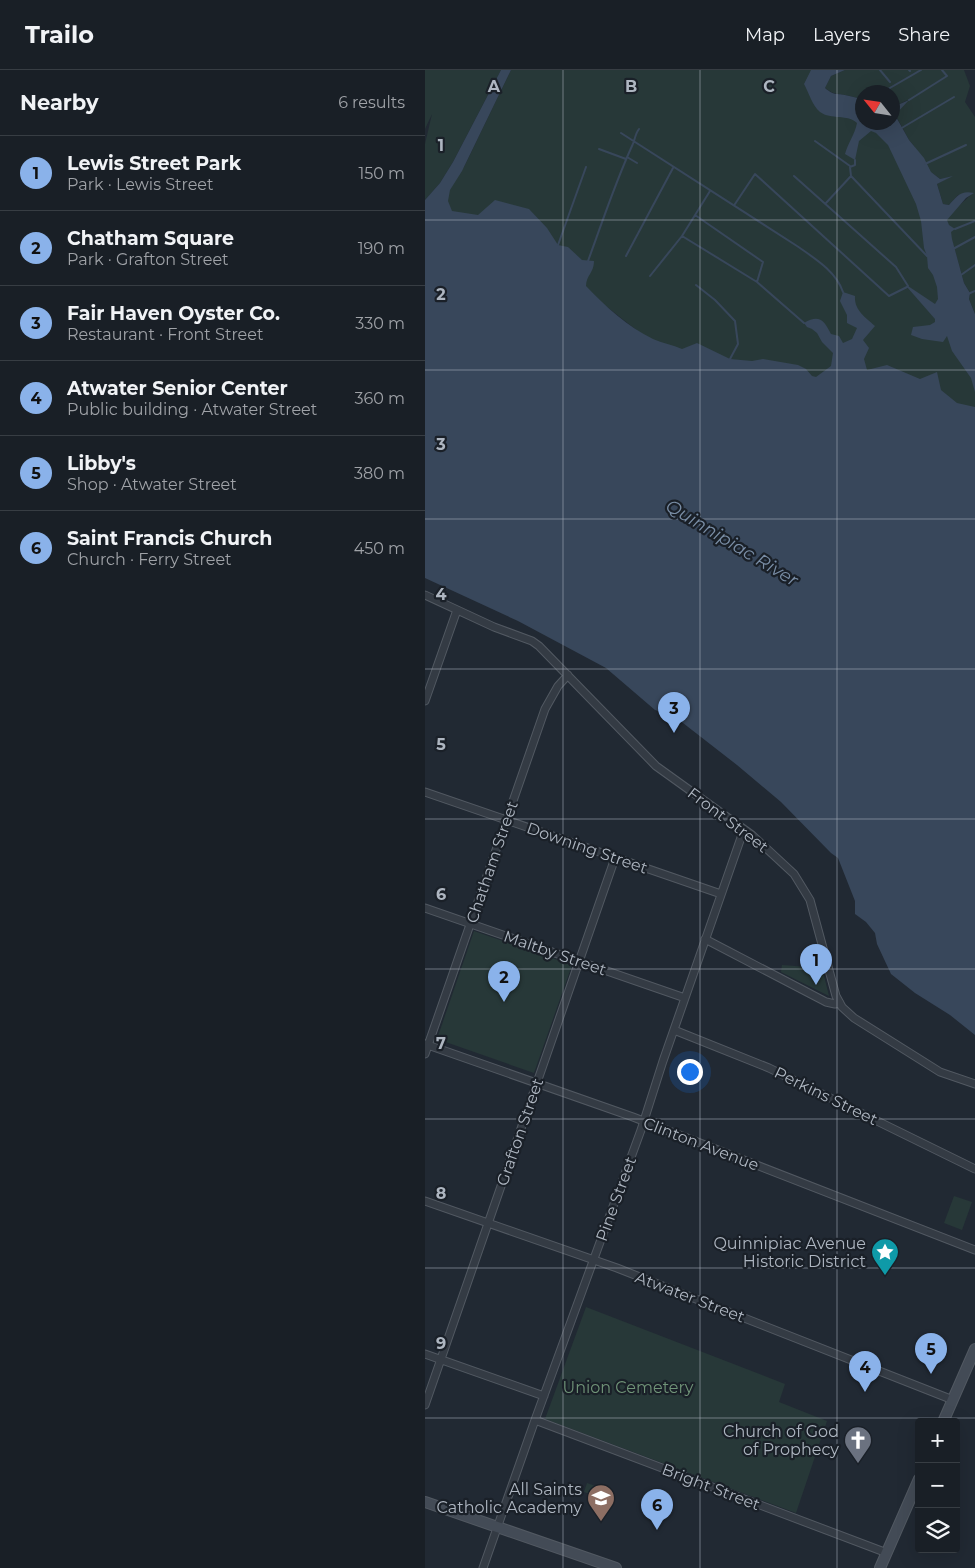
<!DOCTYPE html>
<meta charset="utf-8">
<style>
:root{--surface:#191f26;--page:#22272e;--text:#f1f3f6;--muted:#9fa2a7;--line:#373d43;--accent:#8ab2ea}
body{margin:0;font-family:Montserrat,sans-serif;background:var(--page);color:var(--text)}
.controls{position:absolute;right:15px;bottom:15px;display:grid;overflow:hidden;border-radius:5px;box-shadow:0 5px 20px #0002}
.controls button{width:45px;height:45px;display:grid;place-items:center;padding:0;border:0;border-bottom:1px solid var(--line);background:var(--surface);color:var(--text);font:25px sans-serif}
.compass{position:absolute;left:430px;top:15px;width:45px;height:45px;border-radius:50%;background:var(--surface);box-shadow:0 5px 20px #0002;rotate:300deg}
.you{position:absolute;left:264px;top:1001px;width:18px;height:18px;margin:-12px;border:4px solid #fff;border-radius:50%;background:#1a73e8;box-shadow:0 0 0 8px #1a73e833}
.badge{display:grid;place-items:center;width:32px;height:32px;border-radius:50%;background:var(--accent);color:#111;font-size:16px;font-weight:700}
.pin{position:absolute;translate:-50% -41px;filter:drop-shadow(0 1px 2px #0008)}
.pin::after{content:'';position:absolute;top:26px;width:18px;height:15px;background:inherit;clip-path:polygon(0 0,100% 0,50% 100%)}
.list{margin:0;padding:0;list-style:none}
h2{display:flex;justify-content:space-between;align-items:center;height:65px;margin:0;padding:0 20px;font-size:21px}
h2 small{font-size:16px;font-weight:400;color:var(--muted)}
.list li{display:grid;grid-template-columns:32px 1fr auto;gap:15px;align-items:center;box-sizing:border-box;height:75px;padding:0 20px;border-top:1px solid var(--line)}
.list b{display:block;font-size:19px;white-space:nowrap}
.list p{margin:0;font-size:16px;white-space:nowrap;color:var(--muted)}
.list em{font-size:16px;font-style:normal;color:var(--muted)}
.icon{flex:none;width:28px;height:28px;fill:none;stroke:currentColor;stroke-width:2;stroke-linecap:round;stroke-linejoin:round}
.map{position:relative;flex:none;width:550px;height:1498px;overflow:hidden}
header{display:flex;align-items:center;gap:30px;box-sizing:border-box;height:70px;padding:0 25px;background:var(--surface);border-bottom:1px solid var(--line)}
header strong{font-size:24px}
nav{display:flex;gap:28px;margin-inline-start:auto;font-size:18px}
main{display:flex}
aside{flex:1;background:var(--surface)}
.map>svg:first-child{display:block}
</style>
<header>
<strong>Trailo</strong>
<nav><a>Map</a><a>Layers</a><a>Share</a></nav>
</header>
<main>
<aside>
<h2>Nearby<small>6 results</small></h2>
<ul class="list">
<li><span class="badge">1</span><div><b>Lewis Street Park</b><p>Park · Lewis Street</p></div><em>150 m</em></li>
<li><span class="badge">2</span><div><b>Chatham Square</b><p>Park · Grafton Street</p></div><em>190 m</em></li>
<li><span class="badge">3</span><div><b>Fair Haven Oyster Co.</b><p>Restaurant · Front Street</p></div><em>330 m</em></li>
<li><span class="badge">4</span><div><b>Atwater Senior Center</b><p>Public building · Atwater Street</p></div><em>360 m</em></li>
<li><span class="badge">5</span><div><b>Libby's</b><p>Shop · Atwater Street</p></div><em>380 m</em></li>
<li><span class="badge">6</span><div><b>Saint Francis Church</b><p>Church · Ferry Street</p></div><em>450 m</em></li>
</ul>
</aside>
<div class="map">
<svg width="550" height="1498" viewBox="0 0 550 1498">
<rect width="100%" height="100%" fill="#212933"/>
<path fill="#273838" d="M0,0H76L28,92L15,113L0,130V74L7,44L0,59Z
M86,0H396L388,15L438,52L474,64L490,77L484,70L470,44L483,30L468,37V22H438L437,29C431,28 426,26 420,25C409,23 410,25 400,18L406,6L420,0H539L545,16L540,32L550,47V244L544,229L545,223L539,213L521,149L528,141L548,123L533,125L524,135L518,134L512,114L525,107L515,109L507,103L550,297V351L414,292L394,308L247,288L70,149L4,140L39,97Z
M49,861L147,895L109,1003L12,969Z
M357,895L397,898L404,926L356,902Z
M529,1126L547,1132L537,1160L519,1153Z
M161,1237L360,1314L354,1332L402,1351L371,1443L120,1349Z
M162,1413L179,1419L176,1428L159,1422Z"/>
<path fill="#38475b" d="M76,0H86L37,101L25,120L23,131L27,141L53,145L70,130L104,139L122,158L133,175L143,177L157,190L169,191C169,203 161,205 161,216C180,236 203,257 228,269C237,273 248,275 257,279L272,273L305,289L327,291L338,289L373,295L381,299L387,306L391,307L406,296L408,283L397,272L392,263L387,259L382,257L379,253C394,244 399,250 406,264L414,266L418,273L427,269L432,258L422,253V245L415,231L418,222L430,226C429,240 440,247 450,256L438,270L444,278L439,289L442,300L462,295L495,309L512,302L516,320L532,333L550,337V965L525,945L490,923L466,904L452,874L450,863L441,852L430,844V831L413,788L406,783L356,732L312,695L249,646L230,640L181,598L93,551L0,508V130L15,113L28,92Z
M386,0H420L406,6L400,18C410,26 410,23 420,25C426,26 431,28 437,29L438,52H468V37L484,30L470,45L484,70L499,88L506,102L515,109L528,106L512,114L518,134L524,135C532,126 536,120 549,123L541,128L522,150L524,155L530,159L526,162L527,169L539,213L545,223L544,229L550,244V322L546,308L527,281L522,266L518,272L497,269L486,265L488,257L505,255L510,252V249L482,217L483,216L510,234L513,229L512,217L508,205L503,198L502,186L499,178L496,151L491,134L463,75L451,63L446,61L434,71L430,90L420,84C423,73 430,64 432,53C423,44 406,50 395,42C387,35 384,23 379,14Z"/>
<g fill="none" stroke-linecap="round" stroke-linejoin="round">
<path stroke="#38475b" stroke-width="2" d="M455,0L465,12
M484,0L485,1
M458,22L496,0
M484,30L522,6L517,0
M475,59L529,27
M196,63L372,176C389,188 411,201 418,222
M390,71L425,96
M174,79L201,89
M202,87L212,93
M500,94L541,75
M369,106L471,197L483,216
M426,106L502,186
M401,133L426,106L425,97L430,95V90
M310,134L330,104L464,226L482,217
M270,145L338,192L332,212
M530,159L550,151
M257,166L332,212L379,253
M133,175L161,97
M528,179L550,167
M201,186L248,98
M163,191C177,153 190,113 207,76C210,70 210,64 214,59
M536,205L550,195
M225,206L257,166L285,121
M271,215L290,230L310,251L313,274L305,289
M543,224L550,221"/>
<g stroke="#525962" stroke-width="9">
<path id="minor" d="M0,525L69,557L107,571L114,576L231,696L327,765L369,804L385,830L411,926L417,937L429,948L515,1002L550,1014
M0,631L32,540
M0,722L296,824
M0,838L260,928
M280,869L401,932L410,934L415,933
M249,960L344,998L550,1099
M0,974L208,1047L550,1180
M0,984L120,639L133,616L143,605
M0,1131L192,1198L528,1330
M0,1284L119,1326
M0,1335L190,788
M110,1350L462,1483
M58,1498L110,1350L216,1060L238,991L319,759"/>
</g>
<g stroke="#525962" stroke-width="12">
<path id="secondary" d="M518,1352L550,1279
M0,1432L191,1498
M455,1498L494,1409"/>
</g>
<use href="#minor" stroke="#343b44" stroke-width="7"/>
<use href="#secondary" stroke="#434b56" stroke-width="10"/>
</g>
<path fill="none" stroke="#aeb6c1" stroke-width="1" stroke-opacity="0.55" d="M138,0V1498M275,0V1498M412,0V1498M0,150H550M0,300H550M0,449H550M0,599H550M0,749H550M0,899H550M0,1049H550M0,1198H550M0,1348H550"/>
<defs>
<g id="sight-pin" transform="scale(1.4375)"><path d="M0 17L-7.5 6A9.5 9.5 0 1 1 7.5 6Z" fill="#0f9aa8" stroke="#1a2028"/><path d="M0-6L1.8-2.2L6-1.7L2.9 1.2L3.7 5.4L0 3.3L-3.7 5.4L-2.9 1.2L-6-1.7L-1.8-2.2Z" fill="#fff"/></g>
<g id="church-pin" transform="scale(1.4375)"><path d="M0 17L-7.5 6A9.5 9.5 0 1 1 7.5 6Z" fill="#6b7280" stroke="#1a2028"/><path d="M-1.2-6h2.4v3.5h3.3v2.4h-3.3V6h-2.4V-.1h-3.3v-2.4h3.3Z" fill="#fff"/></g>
<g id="school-pin" transform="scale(1.4375)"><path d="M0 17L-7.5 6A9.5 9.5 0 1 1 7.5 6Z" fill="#8d6e63" stroke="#1a2028"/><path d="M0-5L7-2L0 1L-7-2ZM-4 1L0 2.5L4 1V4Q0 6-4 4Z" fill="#fff"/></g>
</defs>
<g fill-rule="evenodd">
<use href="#sight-pin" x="460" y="1182"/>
<use href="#church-pin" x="433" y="1370"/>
<use href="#school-pin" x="176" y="1428"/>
</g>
<g text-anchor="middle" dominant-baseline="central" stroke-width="4.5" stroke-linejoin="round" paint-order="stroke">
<g font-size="16" fill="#aeb6c1" stroke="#1a2028">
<text transform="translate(303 750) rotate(37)">Front Street</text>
<text transform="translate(162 778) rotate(19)">Downing Street</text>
<text transform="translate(67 792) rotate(-71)">Chatham Street</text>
<text transform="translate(130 883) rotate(19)">Maltby Street</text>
<text transform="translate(401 1026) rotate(26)">Perkins Street</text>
<text transform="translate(95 1062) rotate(-71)">Grafton Street</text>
<text transform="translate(276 1074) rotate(21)">Clinton Avenue</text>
<text transform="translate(191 1129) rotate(-70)">Pine Street</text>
<text transform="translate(265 1227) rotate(21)">Atwater Street</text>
<text transform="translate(286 1417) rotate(21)">Bright Street</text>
</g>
<g font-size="16" fill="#aeb6c1" stroke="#1a2028" text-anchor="end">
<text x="441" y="1173">Quinnipiac Avenue<tspan x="441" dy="18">Historic District</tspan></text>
<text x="414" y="1361">Church of God<tspan x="414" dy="18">of Prophecy</tspan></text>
<text x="157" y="1419">All Saints<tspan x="157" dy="18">Catholic Academy</tspan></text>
</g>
<g font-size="16" fill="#709478" stroke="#1a2028">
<text x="203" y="1317">Union Cemetery</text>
</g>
<g font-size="18" font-style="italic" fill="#7a8ea6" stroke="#1a2028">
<text transform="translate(307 473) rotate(31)">Quinnipiac River</text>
</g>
</g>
<g font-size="16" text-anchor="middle" font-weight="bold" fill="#aeb6c1" stroke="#1a2028" stroke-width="4.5" stroke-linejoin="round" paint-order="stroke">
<text x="69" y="22">A</text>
<text x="206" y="22">B</text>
<text x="344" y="22">C</text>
<text x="16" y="81">1</text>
<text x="16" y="230">2</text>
<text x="16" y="380">3</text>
<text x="16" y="530">4</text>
<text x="16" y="680">5</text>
<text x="16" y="830">6</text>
<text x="16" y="979">7</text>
<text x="16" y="1129">8</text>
<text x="16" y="1279">9</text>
</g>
</svg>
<div class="controls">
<button>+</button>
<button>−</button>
<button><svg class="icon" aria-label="layers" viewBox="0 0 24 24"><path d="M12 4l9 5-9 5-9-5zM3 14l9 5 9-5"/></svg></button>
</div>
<svg class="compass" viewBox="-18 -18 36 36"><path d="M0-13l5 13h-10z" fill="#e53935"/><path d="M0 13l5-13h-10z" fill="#9fa2a7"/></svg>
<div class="you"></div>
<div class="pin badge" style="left:391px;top:915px">1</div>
<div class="pin badge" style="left:79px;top:932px">2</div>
<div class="pin badge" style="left:249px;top:663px">3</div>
<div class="pin badge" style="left:440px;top:1322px">4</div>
<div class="pin badge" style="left:506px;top:1304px">5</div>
<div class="pin badge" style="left:232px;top:1460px">6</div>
</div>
</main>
